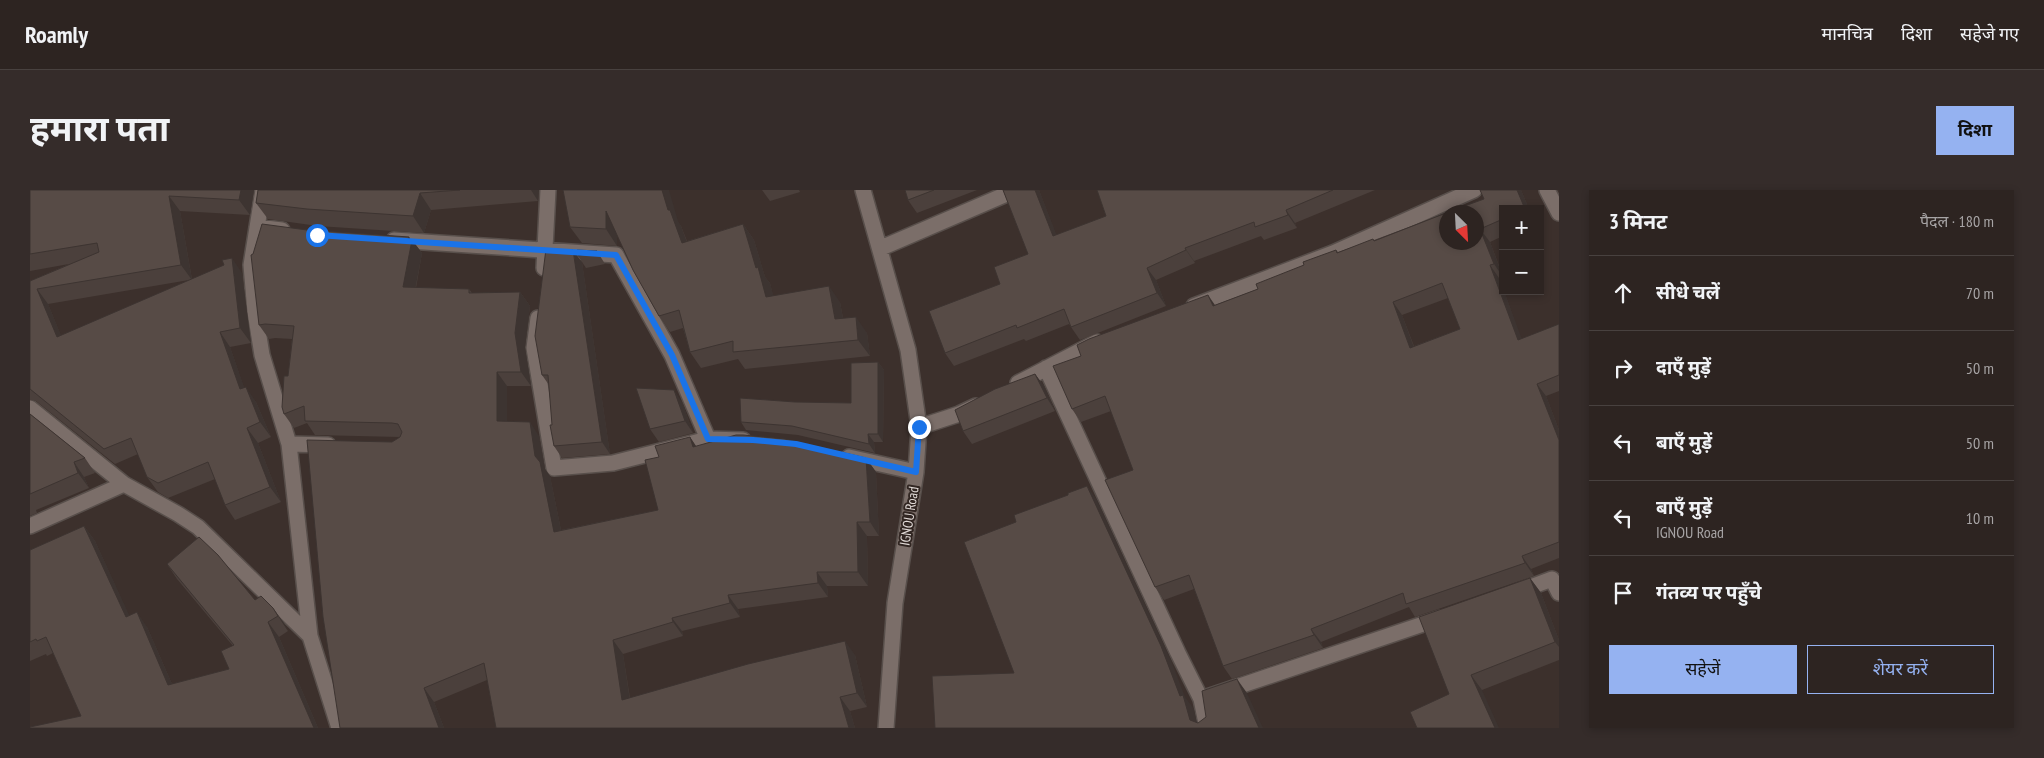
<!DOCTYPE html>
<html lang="hi">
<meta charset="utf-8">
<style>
:root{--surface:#2d2421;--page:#352c2a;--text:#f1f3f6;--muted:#a7a4a5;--line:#48413f;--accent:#95b2f1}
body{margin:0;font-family:"PT Sans Narrow","Noto Sans Devanagari",sans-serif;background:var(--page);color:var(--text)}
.controls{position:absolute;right:15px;top:15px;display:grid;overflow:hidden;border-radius:0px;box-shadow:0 2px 8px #0003}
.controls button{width:45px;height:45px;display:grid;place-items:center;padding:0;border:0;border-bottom:1px solid var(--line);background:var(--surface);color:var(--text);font:25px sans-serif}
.compass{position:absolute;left:1409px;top:15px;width:45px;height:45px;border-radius:50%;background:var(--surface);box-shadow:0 2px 8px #0003;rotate:156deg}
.stop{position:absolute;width:15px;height:15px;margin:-11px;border:4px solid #1a73e8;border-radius:50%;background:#fff}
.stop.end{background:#1a73e8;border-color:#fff;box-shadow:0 1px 5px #0008}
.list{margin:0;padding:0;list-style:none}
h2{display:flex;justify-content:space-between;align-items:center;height:65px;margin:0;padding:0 20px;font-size:21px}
h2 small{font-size:16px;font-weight:400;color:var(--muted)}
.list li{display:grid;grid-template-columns:32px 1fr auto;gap:15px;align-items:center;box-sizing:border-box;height:75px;padding:0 20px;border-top:1px solid var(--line)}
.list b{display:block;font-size:19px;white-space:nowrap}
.list p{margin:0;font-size:16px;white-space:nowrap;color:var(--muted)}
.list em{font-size:16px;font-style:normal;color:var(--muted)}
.actions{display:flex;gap:10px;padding:15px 20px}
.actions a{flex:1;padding:11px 0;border:1px solid var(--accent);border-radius:0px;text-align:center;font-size:18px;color:var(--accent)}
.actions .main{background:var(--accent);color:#111}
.icon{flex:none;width:28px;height:28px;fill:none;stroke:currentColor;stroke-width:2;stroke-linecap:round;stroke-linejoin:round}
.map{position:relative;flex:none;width:1529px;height:538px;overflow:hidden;border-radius:0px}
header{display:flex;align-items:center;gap:30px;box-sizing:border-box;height:70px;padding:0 25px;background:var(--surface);border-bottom:1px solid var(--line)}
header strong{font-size:24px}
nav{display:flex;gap:28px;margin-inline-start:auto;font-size:18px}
.intro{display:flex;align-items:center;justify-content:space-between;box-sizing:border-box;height:120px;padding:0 30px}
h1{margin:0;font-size:35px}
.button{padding:12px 22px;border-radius:0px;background:var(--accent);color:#111;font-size:18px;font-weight:700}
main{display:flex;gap:30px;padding:0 30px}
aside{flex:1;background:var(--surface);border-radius:0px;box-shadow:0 2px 8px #0003}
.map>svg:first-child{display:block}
</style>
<header>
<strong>Roamly</strong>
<nav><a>मानचित्र</a><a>दिशा</a><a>सहेजे गए</a></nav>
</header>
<div class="intro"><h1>हमारा पता</h1><a class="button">दिशा</a></div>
<main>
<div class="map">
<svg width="1529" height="538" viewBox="0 0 1529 538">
<rect width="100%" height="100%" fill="#3c302c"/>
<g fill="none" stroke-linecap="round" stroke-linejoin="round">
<g stroke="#584f4b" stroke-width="18">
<path id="minor" d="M233,0L221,75L225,122L232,165L259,254L280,446L309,538
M833,0L878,160L889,237L886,282L865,413L856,538
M1517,0L1529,23
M227,37L252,40
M364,50L586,65L642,165L678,249
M851,58L986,0
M514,78L518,0
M1164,116L1303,63L1444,0
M508,128L504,158L524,278L583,273L678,249L713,250
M1016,178L1148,463L1171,509L1411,428
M988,193L1067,152
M0,218L94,294L148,324L168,337L280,446
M889,237L929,224L946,216
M259,254L298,255
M819,267L886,282
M0,336L94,294
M1487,402L1522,389L1529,403
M1171,509L1177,538"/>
</g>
<use href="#minor" stroke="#7b6e69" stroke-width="15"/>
</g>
<path fill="#4b403c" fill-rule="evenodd" d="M0,0H224L220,25L150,21L162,89L212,83L221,153L200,157L214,198L226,212L241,247L228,253L251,312L205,330L195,315L185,289L138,308L128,302L117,287L108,264L85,274L6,211L0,210V91L39,74L0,81ZM159,90L31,146L18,114Z
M228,0H509L508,11L401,20L394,43L288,36L238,29L226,13Z
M732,0H769L770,2L740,11Z
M875,0H947L887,23L878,10Z
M973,0H1009L1026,45L1076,26L1067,0H1345L1265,33L1267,38L1234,50L1231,46L1164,71L1165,73L1126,90L1136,116L1050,150L1041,137L1039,134L996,151L994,149L924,176L915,163L970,94L998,64Z
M1450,0H1491L1499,19H1473V46L1460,52L1473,86L1469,88L1473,101H1474L1491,149L1529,134V201L1516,206L1529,240V368L1501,379L1504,386L1385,427L1379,417L1291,452L1293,458L1202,489L1193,476L1164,399L1134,410L1125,397L1103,280L1081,221L1051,232L1042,219L1185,115L1228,99L1306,60L1308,62L1344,50L1454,9ZM1418,108L1430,139L1384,156L1372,125Z
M647,31L651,36L657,51L713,34L724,50L735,87L740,93L743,106L810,112L813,128L837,143L840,166L715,179L708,169L671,178L660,162L653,138L640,142L629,126L587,46V56L552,53L540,37Z
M277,40L379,47L380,49L382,50L392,63L386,98L439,99L442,103L490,102L500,116L495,157L501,196H477V232L509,246L515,279L520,286L531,340L628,320L629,267L660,247L666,256L836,268L846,282L849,346H837L838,396H797L798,407L708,419L710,427L652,441L653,446L593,464L600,508L825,465L837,517L820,521L825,538H466L457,490L404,512L414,538H310L362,252L370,247L285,245L277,233L264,238L254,224L258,186L262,149L245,148L239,149L229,135L223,64Z
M567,61L575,74L556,78L548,66Z
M552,72L580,264L532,268L524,256L519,195L512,185Z
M848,172L854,180L853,252H844L845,263L768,245L716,240L711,232L765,212L821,213Z
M1005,184L1014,196L1025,221L942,254L933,241Z
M652,212L663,243L629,252L620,239Z
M0,224L55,268L65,283L54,287L59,298L6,320L7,323L0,326Z
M54,336L65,351L99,426L117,437L142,494L199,479L203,456L147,389L137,374L225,410L243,418L258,441L249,447L288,538H0L51,526L23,463L17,466L16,464L0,471V360Z
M1500,388L1511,403L1529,450V470L1452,500L1419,504Z"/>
<path fill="#3d3431" d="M211,0H224L220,25L209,10Z
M501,0H509L508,11Z
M632,0H639L648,31L651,36L663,69L652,53L638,20Z
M1005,0H1009L1032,59L1023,46Z
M1487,0H1491L1499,19H1495Z
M390,3L401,20L394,43L383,26Z
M139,6L150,21L162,90L151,75Z
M1256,20L1265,33L1267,38L1258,25Z
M576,21L587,38V56L576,39Z
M713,34L724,50L735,87L740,93L748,123L736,107L726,78Z
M1450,39L1460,52L1473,87L1464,74Z
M379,47L382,52V50L392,63L383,111L373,97Z
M1155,58L1164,71L1165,73L1156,60Z
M543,60L552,72L580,264L572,252Z
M202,68L212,83L221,153L210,138Z
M1460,75L1469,88L1473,101H1474L1497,163L1488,150Z
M1117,78L1126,90L1136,116L1127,103Z
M799,96L810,112L816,145L805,129Z
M7,99L18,114L38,162L27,147Z
M490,102L500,116L495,157L501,196L491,182L485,143Z
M1178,105L1187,118L1183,116Z
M1363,112L1372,125L1389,171L1380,158Z
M826,127L837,143L840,166L828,150Z
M190,142L200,157L220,214L210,199Z
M848,172L854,180L853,252L848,244Z
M467,182L477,196V245L467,231Z
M1005,184L1014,196L1025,221L1017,208Z
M1507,194L1516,206L1529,240V250Z
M216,197L226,212L241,247L230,232Z
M644,200L652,212L663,243L655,231Z
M500,232L509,246L515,279L520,286L534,355L524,342L505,266Z
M217,238L228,253L251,312L240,297Z
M838,244L844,252L845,263L839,254Z
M660,247L669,261L663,257Z
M836,268L846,282L849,346L840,332Z
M44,272L54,287L59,298L48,283Z
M1057,296L1067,310L1141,470L1155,507L1164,519L1168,538L1160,530L1150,506Z
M827,332L837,346L838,396L828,382Z
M54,336L65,351L107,442L96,427Z
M1492,366L1501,379L1504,386L1495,373Z
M787,382L797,396L798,407L788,393Z
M1500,388L1511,403L1529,450V457L1525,452Z
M698,405L708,419L710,427L700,413Z
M243,418L254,433L258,441L248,426Z
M107,422L117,437L149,510L138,495Z
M642,428L652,441L653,446L643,432Z
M238,432L249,447L288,538H284Z
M1281,439L1291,452L1293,458L1284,445Z
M583,450L593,464L602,524L592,510Z
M815,451L825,465L837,517L827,503Z
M1441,485L1452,500L1469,538H1465Z
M1207,489L1217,503L1233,538H1229Z
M394,498L404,512L414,538H409Z
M810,507L820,521L825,538H819Z"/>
<path fill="#574b46" stroke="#3d3431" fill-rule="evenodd" d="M0,0H211L209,10L139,6L151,75L7,99L27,147L194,75L192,70L202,68L210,138L190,142L210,199L216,197L230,232L217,238L240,297L195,315L178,272L128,293L117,287L101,248L74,259L0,199V91L69,62L67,53L0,64Z
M228,0H430L390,3L383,26L277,19L226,13Z
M533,0H632L638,20H640L652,53L713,34L726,78L728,77L736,107L799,96L805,129L826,127L828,150L703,162V151L660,162L649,120L629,126L603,80L576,21V39L540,37Z
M875,0H904L878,10Z
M973,0H1005L1023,46L1076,26L1067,0H1303L1256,20L1258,25L1225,37L1224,32L1155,58L1156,60L1117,78L1127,103L1041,137L1034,119L987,138L986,135L915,163L899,121L970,94L964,77L998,64Z
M1450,0H1487L1495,19H1473V29L1450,39L1464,74L1460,75L1488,150L1529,134V185L1507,194L1529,250V352L1492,366L1495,373L1376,414L1373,403L1281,439L1284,445L1193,476L1159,385L1125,397L1075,290L1103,280L1075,206L1042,219L1023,176L1051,166L1047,155L1059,149L1178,105L1183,116L1228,99L1226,94L1274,75L1273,72L1306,60L1307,63L1343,49L1344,51L1416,23V52H1446V22H1418L1454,9ZM1412,93L1430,139L1380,158L1363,112Z
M232,34L277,40L379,47L378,49L382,50L373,97L439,99V103L490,102L485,143L491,182H467V231L500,232L505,266L510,272L524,342L628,320L615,270L629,267L625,256L660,247L663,257L706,245H713L755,249L836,268L840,332H827L828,382H787L788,393L698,405L700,413L642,428L643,432L583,450L592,510L718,474L815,451L827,503L810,507L819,538H466L454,473L394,498L409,538H310L293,427L277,250L362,252L370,247L372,242L368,234L362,233L275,231L274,216L254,224L252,217L254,186H258L264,136L235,134L229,135L221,65L223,64Z
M516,59L543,60L572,252L524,256L520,235H522L518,185H512L505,146Z
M547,60L567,61L548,66Z
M848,172V244H838L839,254L762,236L711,232L710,208L765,212L821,213V173Z
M1005,184L1017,208L933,241L925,220L965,199Z
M606,198L644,200L655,231L620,239Z
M0,224L55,268L44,272L48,283L0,304Z
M1057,296L1131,456L1150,506L1153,505L1160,530L1168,533L1176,527L1172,501L1207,489L1229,538H905L902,486L984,483L934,352L986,332L984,325L1038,305V303Z
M54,336L96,427L107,422L138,495L199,479L191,461L204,455L137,374L169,347L188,365L225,410L231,406L243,418L248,426L238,432L284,538H0V537L51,526L16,447L7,451L6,449L0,452V360Z
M1500,388L1525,452L1441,485L1465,538H1387L1380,522L1419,504L1389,427Z"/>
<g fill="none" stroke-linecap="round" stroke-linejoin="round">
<path stroke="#1a73e8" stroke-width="6" d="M287,45L586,65L642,165L678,249L723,250L766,254L886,282L889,237"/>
</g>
<g text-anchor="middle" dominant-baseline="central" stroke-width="4" stroke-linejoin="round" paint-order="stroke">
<g font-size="14" fill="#e2dbd8" stroke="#312622">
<text transform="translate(879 326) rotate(-81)">IGNOU Road</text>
</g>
</g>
</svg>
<div class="controls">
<button>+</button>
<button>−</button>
</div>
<svg class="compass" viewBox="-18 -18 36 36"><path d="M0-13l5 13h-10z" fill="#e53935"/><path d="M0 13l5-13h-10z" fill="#a7a4a5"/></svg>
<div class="stop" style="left:287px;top:45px"></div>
<div class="stop end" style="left:889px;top:237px"></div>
</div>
<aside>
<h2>3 मिनट<small>पैदल · 180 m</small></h2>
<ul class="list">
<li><svg class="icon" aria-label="ahead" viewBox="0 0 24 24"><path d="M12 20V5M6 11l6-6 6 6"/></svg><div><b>सीधे चलें</b></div><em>70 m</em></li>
<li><svg class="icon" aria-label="right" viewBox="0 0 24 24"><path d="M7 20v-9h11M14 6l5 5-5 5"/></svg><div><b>दाएँ मुड़ें</b></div><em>50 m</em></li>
<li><svg class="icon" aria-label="left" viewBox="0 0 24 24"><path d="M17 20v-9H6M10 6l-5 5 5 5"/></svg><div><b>बाएँ मुड़ें</b></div><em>50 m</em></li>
<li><svg class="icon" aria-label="left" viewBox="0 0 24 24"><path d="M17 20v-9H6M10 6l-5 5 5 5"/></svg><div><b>बाएँ मुड़ें</b><p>IGNOU Road</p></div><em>10 m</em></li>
<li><svg class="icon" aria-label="arrive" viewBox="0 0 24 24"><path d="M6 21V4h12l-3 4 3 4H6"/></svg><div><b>गंतव्य पर पहुँचे</b></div></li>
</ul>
<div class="actions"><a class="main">सहेजें</a><a>शेयर करें</a></div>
</aside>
</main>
